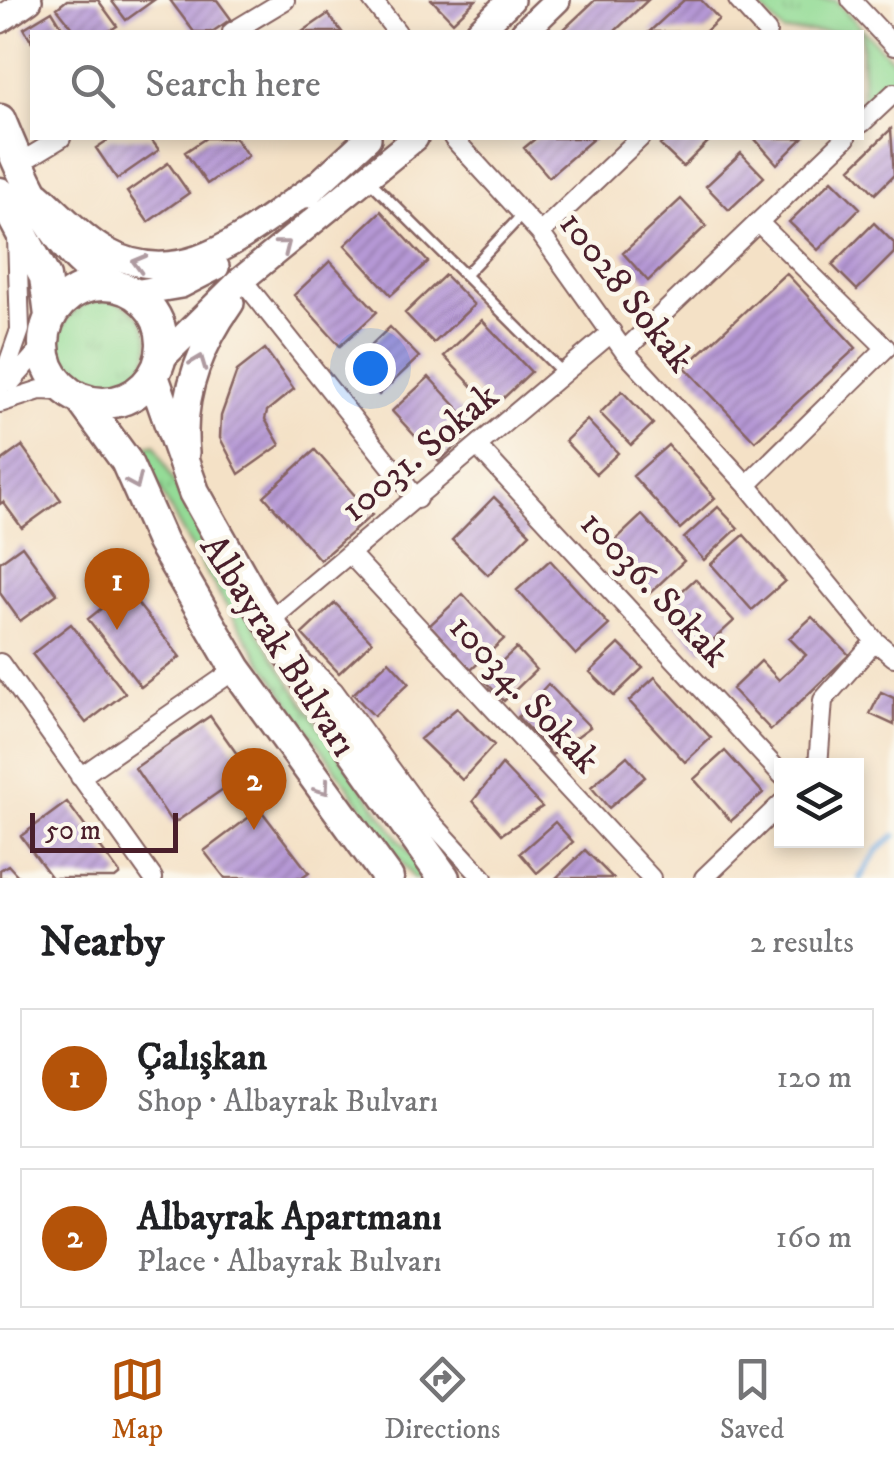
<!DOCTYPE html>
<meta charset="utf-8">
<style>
:root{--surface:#fff;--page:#f2f2f2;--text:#202124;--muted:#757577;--line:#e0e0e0;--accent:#b45309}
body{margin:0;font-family:"IM FELL DW Pica",serif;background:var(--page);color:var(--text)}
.controls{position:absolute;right:30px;bottom:30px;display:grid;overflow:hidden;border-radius:0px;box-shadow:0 5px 15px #0003}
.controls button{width:90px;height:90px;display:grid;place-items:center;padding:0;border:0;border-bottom:2px solid var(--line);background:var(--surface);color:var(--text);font:50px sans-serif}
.scale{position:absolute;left:30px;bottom:25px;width:148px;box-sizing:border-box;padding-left:10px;border:5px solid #4a1f2b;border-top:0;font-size:28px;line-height:35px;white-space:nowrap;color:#4a1f2b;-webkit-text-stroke:8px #fbf7ec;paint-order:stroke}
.you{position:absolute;left:370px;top:368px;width:35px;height:35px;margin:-25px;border:8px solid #fff;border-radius:50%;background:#1a73e8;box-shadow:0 0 0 15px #1a73e833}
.badge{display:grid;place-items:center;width:65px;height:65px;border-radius:50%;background:var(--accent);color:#fff;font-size:32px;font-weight:700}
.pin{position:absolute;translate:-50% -82px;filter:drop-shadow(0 2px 5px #0008)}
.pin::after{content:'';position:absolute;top:52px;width:35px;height:30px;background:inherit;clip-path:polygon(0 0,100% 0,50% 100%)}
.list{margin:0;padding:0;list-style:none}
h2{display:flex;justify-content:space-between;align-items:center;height:130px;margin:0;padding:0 40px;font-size:42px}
h2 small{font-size:32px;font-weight:400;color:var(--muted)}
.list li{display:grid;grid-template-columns:65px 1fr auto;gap:30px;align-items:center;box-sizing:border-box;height:140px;margin:0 20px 20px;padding:0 20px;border:2px solid var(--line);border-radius:0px}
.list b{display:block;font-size:38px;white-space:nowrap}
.list p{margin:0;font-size:32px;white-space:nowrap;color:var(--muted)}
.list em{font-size:32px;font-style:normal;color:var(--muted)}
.icon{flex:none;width:55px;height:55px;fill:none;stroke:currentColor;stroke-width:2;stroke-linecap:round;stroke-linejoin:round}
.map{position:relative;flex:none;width:894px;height:878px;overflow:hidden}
.search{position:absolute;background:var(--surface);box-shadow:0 5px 15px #0003;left:30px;right:30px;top:30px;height:110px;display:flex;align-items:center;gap:25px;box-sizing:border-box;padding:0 35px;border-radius:0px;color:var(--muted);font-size:38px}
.sheet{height:450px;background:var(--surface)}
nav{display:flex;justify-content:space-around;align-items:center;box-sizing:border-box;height:140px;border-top:2px solid var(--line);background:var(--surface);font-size:28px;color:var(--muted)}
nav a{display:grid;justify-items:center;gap:5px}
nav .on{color:var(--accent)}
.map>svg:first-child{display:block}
</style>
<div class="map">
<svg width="894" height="878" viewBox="0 0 894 878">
<defs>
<pattern id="grass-tufts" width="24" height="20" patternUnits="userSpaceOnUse" patternTransform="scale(2.5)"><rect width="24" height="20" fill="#94dc97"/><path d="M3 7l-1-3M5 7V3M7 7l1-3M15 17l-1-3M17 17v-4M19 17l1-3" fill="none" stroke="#81bc82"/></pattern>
<pattern id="building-hatch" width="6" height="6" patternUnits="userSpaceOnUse" patternTransform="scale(2.5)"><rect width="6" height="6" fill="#b699d6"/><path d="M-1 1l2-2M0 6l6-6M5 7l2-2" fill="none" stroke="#967cae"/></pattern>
</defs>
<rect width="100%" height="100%" fill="#fbf7ec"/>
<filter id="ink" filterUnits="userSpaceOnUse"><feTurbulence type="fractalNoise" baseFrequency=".01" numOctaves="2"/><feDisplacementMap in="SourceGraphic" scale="20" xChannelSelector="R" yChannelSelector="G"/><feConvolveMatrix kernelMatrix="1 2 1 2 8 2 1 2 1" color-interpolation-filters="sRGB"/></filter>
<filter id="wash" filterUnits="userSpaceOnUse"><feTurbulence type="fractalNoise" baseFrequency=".0048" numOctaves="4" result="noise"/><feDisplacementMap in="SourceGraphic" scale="40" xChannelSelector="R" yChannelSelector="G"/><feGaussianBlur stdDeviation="2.25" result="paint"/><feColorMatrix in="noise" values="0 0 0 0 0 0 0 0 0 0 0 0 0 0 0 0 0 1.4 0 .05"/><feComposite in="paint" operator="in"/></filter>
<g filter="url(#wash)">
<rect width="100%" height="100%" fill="#f4e1c6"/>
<path fill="url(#grass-tufts)" stroke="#6f7e61" stroke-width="2.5" d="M753,0H835L894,62V76L862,107V32H784Z
M59 345a45 45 0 1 1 90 0a45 45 0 1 1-90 0Z
M155,444C229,599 325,741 428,878H413C312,735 216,607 139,448Z"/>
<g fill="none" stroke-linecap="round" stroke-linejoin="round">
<path stroke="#74ace3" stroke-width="6" d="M860,878L878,850L894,836"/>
</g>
<g id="blocks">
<path fill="url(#building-hatch)" d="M67,0H98L117,26L108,32H76L57,8Z
M111,0H154L126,20Z
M170,0H217L231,19L212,32H194Z
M432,0H476L453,22Z
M595,0H648L614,32H561Z
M684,0H701L719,19L705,32H649Z
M52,11L65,32H32V42L24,28Z
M328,14L342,32H302Z
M891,129L894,175L875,194L851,168Z
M111,138H150L159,150L117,179L96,148Z
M206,138H235L248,156L207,184L185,152Z
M536,138H594L549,177L524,148Z
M668,138H712L683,167L660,145Z
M754,138H803L777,164Z
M741,153L764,177L729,210L706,186Z
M168,163L189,193L148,222L127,192Z
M832,180L860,208L818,250L789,222Z
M681,199L706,226L648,281L623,253Z
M381,211L428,262L391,295L345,245Z
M874,223L894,243V253L857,290L832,265Z
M330,261L377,312L340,346L294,295Z
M786,273L856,348L755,441L685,367Z
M445,275L474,305L434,343L405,313Z
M482,320L531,372L493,408L444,356Z
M390,327L419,357L379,395L350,365Z
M265,349L294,389L267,411L265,419L280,445L239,474L220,438L221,416L237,371Z
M429,377L476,428L439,462L392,411Z
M622,391L653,424L631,445L600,413Z
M587,420L618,453L596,474L565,441Z
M668,445L715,498L680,529L633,476Z
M22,446L61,500L22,528L3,502L0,504V462Z
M315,450L372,515L320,560L264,496Z
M494,497L530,533L488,575L452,540Z
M718,507L738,528L704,560L684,538Z
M642,515L684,561L650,593L608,547Z
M744,535L785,581L752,610L711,564Z
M22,546L57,594L20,621L0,593V562Z
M550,560L609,625L576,655L517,590Z
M695,579L734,621L701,651L662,609Z
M126,589L180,657L141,687L88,619Z
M463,594L504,639L471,670L430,625Z
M335,603L372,642L339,673L302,634Z
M812,617L849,655L771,730L732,689L761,661L779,680L806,655L789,638Z
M71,624L125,693L86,723L32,654Z
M619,644L643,668L614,696L590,672Z
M516,648L536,670L504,701L483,679Z
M389,661L409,683L374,716L353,694Z
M655,677L711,738L685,762L629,701Z
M548,684L590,727L552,755L518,717Z
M881,692L894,698V725L870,714Z
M457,708L494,745L462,780L420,739Z
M210,716L249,771L173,824L135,768Z
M725,751L763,793L731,821L694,779Z
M627,756L645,777L609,808L591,787Z
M502,765L542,807L502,834L473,801Z
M67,802L120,874L115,878H52L21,836Z
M260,809L309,873L302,878H225L204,851Z
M555,822L573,842L537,873L520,853Z
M585,850L613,878H556Z
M8,865L20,878H0V870Z"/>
</g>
</g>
<g filter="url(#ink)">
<use href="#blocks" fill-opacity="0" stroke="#866361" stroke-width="2.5"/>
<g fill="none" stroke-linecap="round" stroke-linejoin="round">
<g stroke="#866361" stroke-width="14">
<path id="lane" d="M367,178L563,373
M465,275L523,214"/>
</g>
<g stroke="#866361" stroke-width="22">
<path id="street" d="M372,0L397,32
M738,0L767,32
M851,0L894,46
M232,32L285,0
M862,123L894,93
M453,138L540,233L624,351L747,485
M18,164L61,138
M759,223L886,348L747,485L875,641L823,700L818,766
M540,233L640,138
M245,283L417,499
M624,351L846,138
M11,382L44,345
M0,387L20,330L17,238
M0,403L40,390L64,391
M478,447L782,775
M350,554L651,878
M268,622L612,332
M875,641L894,657
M0,663L153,878
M309,667L334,691L423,813L483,878
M80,777L236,669
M704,878L782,803"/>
</g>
<g stroke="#866361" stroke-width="30">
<path id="secondary" d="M0,20L29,0
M478,32L511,0
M524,32L557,0
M39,195C60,213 81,237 104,250C186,296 250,228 317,185
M306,195L368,138
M134,293L181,285L216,267
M161,359L241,280L415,138
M186,453C180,397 199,348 231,303"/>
</g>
<g stroke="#866361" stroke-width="35">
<path id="primary" d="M0,120C24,178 57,259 117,286
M0,193L45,277L50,316
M44 344a59 59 0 1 1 118 0a59 59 0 1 1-118 0Z
M153,376L194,492L254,598L338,729L444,878
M82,401L126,461L162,542L236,669L388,878"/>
</g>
<use href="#lane" stroke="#fff" stroke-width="9"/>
<use href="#street" stroke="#fff" stroke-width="18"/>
<use href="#secondary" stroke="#fff" stroke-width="25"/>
<use href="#primary" stroke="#fff" stroke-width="30"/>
</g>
<defs><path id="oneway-chevron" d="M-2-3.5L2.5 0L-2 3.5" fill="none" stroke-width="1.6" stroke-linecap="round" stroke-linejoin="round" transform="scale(2.5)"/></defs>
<g stroke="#ae9aa0">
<use href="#oneway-chevron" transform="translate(284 246) rotate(-38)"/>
<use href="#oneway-chevron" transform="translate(139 263) rotate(-164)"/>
<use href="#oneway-chevron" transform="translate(199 362) rotate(-69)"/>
<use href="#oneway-chevron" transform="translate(135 482) rotate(66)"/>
<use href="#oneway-chevron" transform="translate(323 788) rotate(54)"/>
</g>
</g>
<g text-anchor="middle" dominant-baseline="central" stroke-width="9" stroke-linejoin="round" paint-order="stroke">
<g font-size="38" fill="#4a1f2b" stroke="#fbf7ec">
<text transform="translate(626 292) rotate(52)">10028 Sokak</text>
<text transform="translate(420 453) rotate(-40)">10031. Sokak</text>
<text transform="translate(654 589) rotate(47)">10036. Sokak</text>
<text transform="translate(278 646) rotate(57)">Albayrak Bulvarı</text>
<text transform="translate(524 694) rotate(47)">10034. Sokak</text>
</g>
</g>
</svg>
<div class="controls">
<button><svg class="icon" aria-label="layers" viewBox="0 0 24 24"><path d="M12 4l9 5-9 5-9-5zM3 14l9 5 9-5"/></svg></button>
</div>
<div class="scale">50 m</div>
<div class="you"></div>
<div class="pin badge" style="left:117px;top:630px">1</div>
<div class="pin badge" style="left:254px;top:830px">2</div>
<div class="search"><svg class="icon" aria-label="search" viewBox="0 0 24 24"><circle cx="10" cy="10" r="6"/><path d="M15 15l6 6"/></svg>Search here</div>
</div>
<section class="sheet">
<h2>Nearby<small>2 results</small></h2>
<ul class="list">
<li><span class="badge">1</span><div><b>Çalışkan</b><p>Shop · Albayrak Bulvarı</p></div><em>120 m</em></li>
<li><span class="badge">2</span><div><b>Albayrak Apartmanı</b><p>Place · Albayrak Bulvarı</p></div><em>160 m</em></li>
</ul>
</section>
<nav>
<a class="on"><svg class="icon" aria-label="map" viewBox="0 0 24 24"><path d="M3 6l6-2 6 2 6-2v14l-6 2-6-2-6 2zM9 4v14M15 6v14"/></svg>Map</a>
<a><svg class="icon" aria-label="directions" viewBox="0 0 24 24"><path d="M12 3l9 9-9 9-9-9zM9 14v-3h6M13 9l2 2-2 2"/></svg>Directions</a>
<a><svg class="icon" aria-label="saved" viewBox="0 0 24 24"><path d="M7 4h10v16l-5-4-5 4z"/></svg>Saved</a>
</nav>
